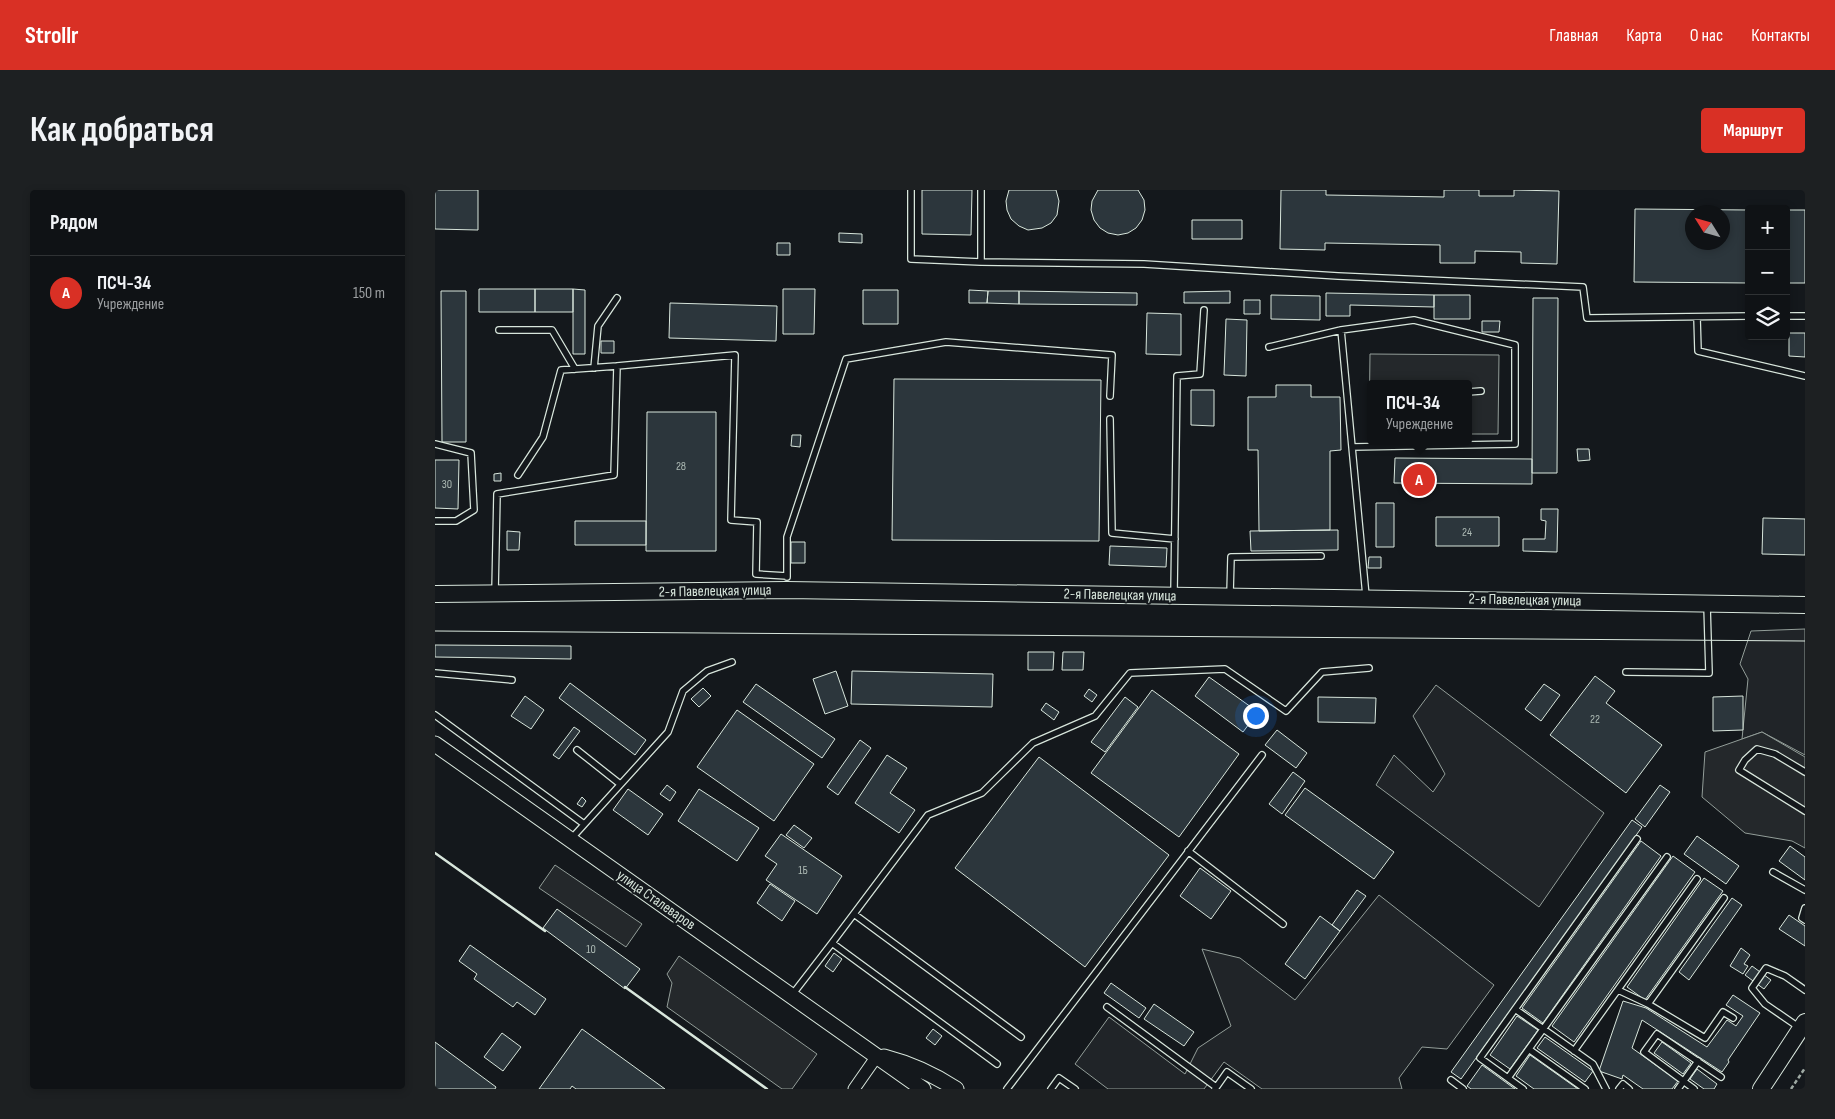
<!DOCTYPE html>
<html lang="ru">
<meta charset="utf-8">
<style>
:root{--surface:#0f1215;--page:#1d2022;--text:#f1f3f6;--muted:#9b9ea0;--line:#2f3234;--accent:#d93025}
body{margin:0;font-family:"Sofia Sans Condensed",sans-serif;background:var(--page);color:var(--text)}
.controls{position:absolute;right:15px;top:15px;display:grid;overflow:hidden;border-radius:5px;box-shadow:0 2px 8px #0003}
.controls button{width:45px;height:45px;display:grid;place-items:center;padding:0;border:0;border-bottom:1px solid var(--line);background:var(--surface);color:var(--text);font:25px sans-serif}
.compass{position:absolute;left:1250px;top:15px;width:45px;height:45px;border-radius:50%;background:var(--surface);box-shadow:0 2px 8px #0003;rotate:307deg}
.you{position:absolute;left:820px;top:525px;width:18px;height:18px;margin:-12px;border:4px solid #fff;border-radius:50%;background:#1a73e8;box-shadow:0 0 0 8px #1a73e833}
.badge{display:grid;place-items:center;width:32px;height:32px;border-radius:50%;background:var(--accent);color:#fff;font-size:16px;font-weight:700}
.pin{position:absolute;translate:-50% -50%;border:2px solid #fff;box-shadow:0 1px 5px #0006}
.popup{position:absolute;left:932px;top:190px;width:105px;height:65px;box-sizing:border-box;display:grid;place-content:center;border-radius:5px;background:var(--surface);filter:drop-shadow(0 1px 4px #0005);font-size:16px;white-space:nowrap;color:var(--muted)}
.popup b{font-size:19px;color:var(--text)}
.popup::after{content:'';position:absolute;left:50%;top:100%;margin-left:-10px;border:10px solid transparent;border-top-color:var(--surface)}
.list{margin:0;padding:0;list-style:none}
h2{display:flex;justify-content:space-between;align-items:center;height:65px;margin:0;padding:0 20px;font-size:21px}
h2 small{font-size:16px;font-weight:400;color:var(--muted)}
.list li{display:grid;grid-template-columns:32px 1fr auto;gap:15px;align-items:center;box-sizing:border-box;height:75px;padding:0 20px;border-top:1px solid var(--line)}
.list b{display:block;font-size:19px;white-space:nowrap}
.list p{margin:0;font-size:16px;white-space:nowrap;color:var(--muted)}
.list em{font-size:16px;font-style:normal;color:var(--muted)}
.icon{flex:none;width:28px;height:28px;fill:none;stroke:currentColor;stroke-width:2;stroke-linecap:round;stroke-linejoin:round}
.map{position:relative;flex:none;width:1370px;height:899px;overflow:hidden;border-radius:5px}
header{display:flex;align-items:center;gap:30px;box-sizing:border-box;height:70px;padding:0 25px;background:var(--accent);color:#fff}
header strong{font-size:24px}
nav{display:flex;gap:28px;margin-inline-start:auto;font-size:18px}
.intro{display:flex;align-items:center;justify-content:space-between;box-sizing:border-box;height:120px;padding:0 30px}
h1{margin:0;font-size:35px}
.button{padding:12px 22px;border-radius:5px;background:var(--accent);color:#fff;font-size:18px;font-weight:700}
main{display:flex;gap:30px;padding:0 30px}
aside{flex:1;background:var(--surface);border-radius:5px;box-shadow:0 2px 8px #0003}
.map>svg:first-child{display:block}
</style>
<header>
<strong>Strollr</strong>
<nav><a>Главная</a><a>Карта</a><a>О нас</a><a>Контакты</a></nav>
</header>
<div class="intro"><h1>Как добраться</h1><a class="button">Маршрут</a></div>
<main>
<aside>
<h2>Рядом<small></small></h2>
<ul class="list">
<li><span class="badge">A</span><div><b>ПСЧ-34</b><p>Учреждение</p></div><em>150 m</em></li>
</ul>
</aside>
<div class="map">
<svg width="1370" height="899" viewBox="0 0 1370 899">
<rect width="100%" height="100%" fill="#14181c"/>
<path fill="#202428" stroke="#939e99" d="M1370,439V565L1327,542L1307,549L1313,489L1305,474L1316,441Z
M1001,495L1169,623L1104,717L941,595L959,565L998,602L1010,584L978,526Z
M944,705L1059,795L1012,859L987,857L964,888L967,899H827L789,872L769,899H673L640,874L674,827L750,884L763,858L796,836L767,759L805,768L860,810Z"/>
<path fill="#24282b" stroke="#939e99" d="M935,164L1064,165L1063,244H1033V194H935L934,243Z
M1327,542L1370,567V658L1357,651L1310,643L1267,607L1270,562Z
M120,675L207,734L191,757L104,698Z
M244,766L382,864L357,899H347L232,817L237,793L232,784Z"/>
<path fill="#2c363c" stroke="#d8e6dc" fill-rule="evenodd" d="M0,0H43V40L0,39Z
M487,0H537L536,45L487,44Z
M574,0H621L624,11L622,25L616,33L607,38L593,40L584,36L576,29L572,20L571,11Z
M663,0H703L709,10L710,20L707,30L701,38L693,43L683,45L673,43L665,38L659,30L656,20L657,11Z
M846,0H891V5L1009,7V0H1044V6H1079V0L1124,1L1122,74L1086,73V62L1040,61V73H1005V55L890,53V60L845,59Z
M1200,19L1314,20V93L1199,92ZM1258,22H1288V52H1258Z
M1351,20H1370V93H1351Z
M757,30H807V49H757Z
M404,43L427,44V53L404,52Z
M342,53H355V65H342Z
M44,99H100V122H44Z
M100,99H138V122H100Z
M138,99L150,100V164H138Z
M348,99H380L379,144H348Z
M428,100H463V134H428Z
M534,100L553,101L552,113H534Z
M6,101H31V252H7Z
M553,101H584V114L552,113Z
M584,101L702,103V115L584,114Z
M795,101V113H749V102Z
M891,103L999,105V117L915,115V126H891Z
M836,105L885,106V130L836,129Z
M999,105H1035V129H999Z
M1098,108H1123L1122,283H1097Z
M809,110H825V124H809Z
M235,113L342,116L341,151L234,148Z
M712,123L746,124V165L711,164Z
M791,129L812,130L811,186L789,185Z
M1047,131H1065L1064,142H1047Z
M1354,143H1370V167L1354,166Z
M166,151H179V163H166Z
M459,189L666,190L664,351L457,350Z
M841,195H876V207H905L906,260L895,261V340L824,341L823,260H813V207H841Z
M756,200H779V236L756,235Z
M212,222H281V361H211Z
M357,245H366L365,257L356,256Z
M1142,259H1154L1155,270L1143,271Z
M960,268L1097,269V294L959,293Z
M0,270H24L23,319L0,318Z
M66,283V291H59V284Z
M941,313H959V357H941Z
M1106,319H1123L1122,362L1088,361V349H1110L1111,331L1106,330Z
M1001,327H1064V356H1001Z
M1328,328L1370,329V365L1327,364Z
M140,331H211V355H140Z
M903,340V360L816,361L815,341Z
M72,341L85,342L84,360H72Z
M356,352H370V373H356Z
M675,356L732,358L731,377L674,375Z
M934,367H946V378H933Z
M0,455L136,456V469L0,467Z
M593,462H619L618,480H593Z
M628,462H649L648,480H627Z
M401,481L413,516L390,524L378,489Z
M417,481L558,484L557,517L416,514Z
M1160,486L1180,501L1171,513L1227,555L1191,603L1115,545Z
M774,487L823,522L808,542L760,506Z
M135,493L211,550L200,565L124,508Z
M321,494L400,549L387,568L308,512Z
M1109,494L1125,505L1106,531L1090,519Z
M268,498L276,506L264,517L256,509Z
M654,499L662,505L657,512L649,506Z
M717,500L804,564L744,647L656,583Z
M90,506L109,520L96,539L76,526Z
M1308,506V540L1278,541V507Z
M690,507L703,517L670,562L656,552Z
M883,507L941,508L940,533L883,532Z
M611,513L624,522L619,530L606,520Z
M302,520L379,574L339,631L262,577Z
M139,537L145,541L124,569L118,565Z
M842,540L872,563L861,578L830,555Z
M425,550L436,558L403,605L392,597Z
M452,565L472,578L455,603L480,620L464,643L420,613Z
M604,567L734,665L650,777L520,678Z
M858,582L870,591L847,624L834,614Z
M232,595L241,602L235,611L225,604Z
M1225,595L1235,602L1210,637L1200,629Z
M870,598L959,662L939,689L850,625Z
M193,599L228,624L213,645L178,620Z
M264,599L324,638L302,671L243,631Z
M147,607L151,611L147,617L142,614Z
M1197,630L1207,637L1026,889L1016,882Z
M359,635L377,648L369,658L351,645Z
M346,644L407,686L382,724L331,690L342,674L330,666Z
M1262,646L1304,676L1291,694L1249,664Z
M1206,651L1226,666L1108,833L1087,818Z
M1355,656L1370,667V690L1344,671Z
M1238,666L1260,682L1139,852L1117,836Z
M765,678L796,701L776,729L745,706Z
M1269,688L1288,701L1210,810L1192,797Z
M335,694L360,711L347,731L322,713Z
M922,700L931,706L905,741L897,735Z
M1297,708L1307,715L1254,790L1244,782Z
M122,719L205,779L190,799L108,738Z
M1354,725L1370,736V756L1344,739Z
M885,726L905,741L870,789L850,774Z
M35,755L111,809L100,825L82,812L78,817L39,789L42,784L24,771Z
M1306,758L1315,765L1309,774L1313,776L1308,784L1295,776Z
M399,763L407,769L398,782L390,776Z
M1317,776L1336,790L1329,799L1310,785Z
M676,793L711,818L704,828L669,803Z
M1298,805L1325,823L1293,870L1294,872L1287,882L1207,830L1197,858L1243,891L1237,899H1208L1188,885L1187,889L1164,881L1188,811L1211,818L1272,857L1292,830L1301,836L1308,826L1291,815Z
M719,814L759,842L749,856L709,829Z
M1082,826L1103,840L1075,879L1055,865Z
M147,839L230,899H141L137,896L135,899H104Z
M498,839L507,846L500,855L491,848Z
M67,843L86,857L68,881L49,867Z
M1110,847L1158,881L1150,892L1102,858Z
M0,852L61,897L60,899H2L0,898Z
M1227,852L1256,873L1248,884L1219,863Z
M1095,865L1143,899H1099L1081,886Z
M1047,875L1080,899H1036L1032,896Z
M1262,879L1282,894L1279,899H1269L1255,889Z"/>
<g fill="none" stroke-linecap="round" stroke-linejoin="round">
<g stroke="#d8e6dc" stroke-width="8">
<path id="service" d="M476,0V69L546,72
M546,0V72L709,74L903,86L1148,97L1152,128L1314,126
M1351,126H1370
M1262,127L1263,161L1370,186
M64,140H117L140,179
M906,140L931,406
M834,157L906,140L979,130L1080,155V254L917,257
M159,178L163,136L182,108
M1033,202L1046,201
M675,229L677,343L740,349
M0,254L36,263L39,320L21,331H0
M83,285L108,247L126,180L182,176
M352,387V347L411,169L511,152L677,165L675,206
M60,402L62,304L179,285L182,176L300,165L296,330L322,332L321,384L352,386
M739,403L742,186L765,184L769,120
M795,404L796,367L886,366
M1191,482L1274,483L1272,415
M0,483L77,490
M0,525L149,634
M142,560L185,594
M1370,582L1340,564L1322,559L1310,570L1304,580L1370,621
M136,649L233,542L248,501L272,481L297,472
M753,661L848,734
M1338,682L1370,700
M1370,718L1367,728L1370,730
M419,724L586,847
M397,753L562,874
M1183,800L1213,814L1270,848L1288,822L1298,828
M357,805L397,753L493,625L547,603L598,553L660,526L695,483L790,479L851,521L887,482L934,478
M1213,814L1289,708
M672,817L781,897
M1080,819L1158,874L1171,899
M1365,838L1330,814L1317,798L1331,778L1350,786L1370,800
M1095,860L1150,899
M1139,861L1262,689
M1073,888L1232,667
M1016,890L1028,899
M572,899L827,565
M616,899L624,888L640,899
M780,899L792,882L816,899
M1088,899L1045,868L1202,649
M1184,899L1188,894L1194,899
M1243,899L1263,871
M1259,899L1209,862L1222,844L1286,887"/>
</g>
<g stroke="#d8e6dc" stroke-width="13">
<path id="minor" d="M419,899L442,866"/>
</g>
<g stroke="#d8e6dc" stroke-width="17">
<path id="tertiary" d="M0,554L488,899
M449,867C476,874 498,884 521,899"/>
</g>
<g stroke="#d8e6dc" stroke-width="18">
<path id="secondary" d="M0,404L352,400L1370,415
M1326,899L1370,832"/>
</g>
<path stroke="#9da8a2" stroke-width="2.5" stroke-dasharray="4 2.5" stroke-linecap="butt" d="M1356,899L1370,878"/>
<use href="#service" stroke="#14181c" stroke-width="5.5"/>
<use href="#minor" stroke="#14181c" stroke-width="11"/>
<use href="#tertiary" stroke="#14181c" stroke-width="15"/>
<use href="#secondary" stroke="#14181c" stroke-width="16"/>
<path stroke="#d8e6dc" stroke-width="1" d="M0,441L1370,451"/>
<path stroke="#d8e6dc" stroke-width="2.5" d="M0,663L110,741
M190,797L332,899"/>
</g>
<g text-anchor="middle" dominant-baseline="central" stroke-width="4" stroke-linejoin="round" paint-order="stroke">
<g font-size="12" fill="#adbab4">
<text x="246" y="276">28</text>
<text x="12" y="294">30</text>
<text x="1032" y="342">24</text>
<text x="1160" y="529">22</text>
<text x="368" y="680">1Б</text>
<text x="156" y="759">10</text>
</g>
<g font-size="15" fill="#d8e6dc" stroke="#14181c">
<text transform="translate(280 401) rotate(-1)">2-я Павелецкая улица</text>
<text transform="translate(685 405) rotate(1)">2-я Павелецкая улица</text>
<text transform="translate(1090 410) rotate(1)">2-я Павелецкая улица</text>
<text transform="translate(221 710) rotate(35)">улица Сталеваров</text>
</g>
</g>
</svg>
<div class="controls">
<button>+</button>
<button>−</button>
<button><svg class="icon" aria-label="layers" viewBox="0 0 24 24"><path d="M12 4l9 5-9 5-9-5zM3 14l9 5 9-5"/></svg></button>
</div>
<svg class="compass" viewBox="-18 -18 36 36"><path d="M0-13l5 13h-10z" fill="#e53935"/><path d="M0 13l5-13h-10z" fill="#9b9ea0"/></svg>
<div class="you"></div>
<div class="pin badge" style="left:984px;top:290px">A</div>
<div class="popup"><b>ПСЧ-34</b>Учреждение</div>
</div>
</main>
